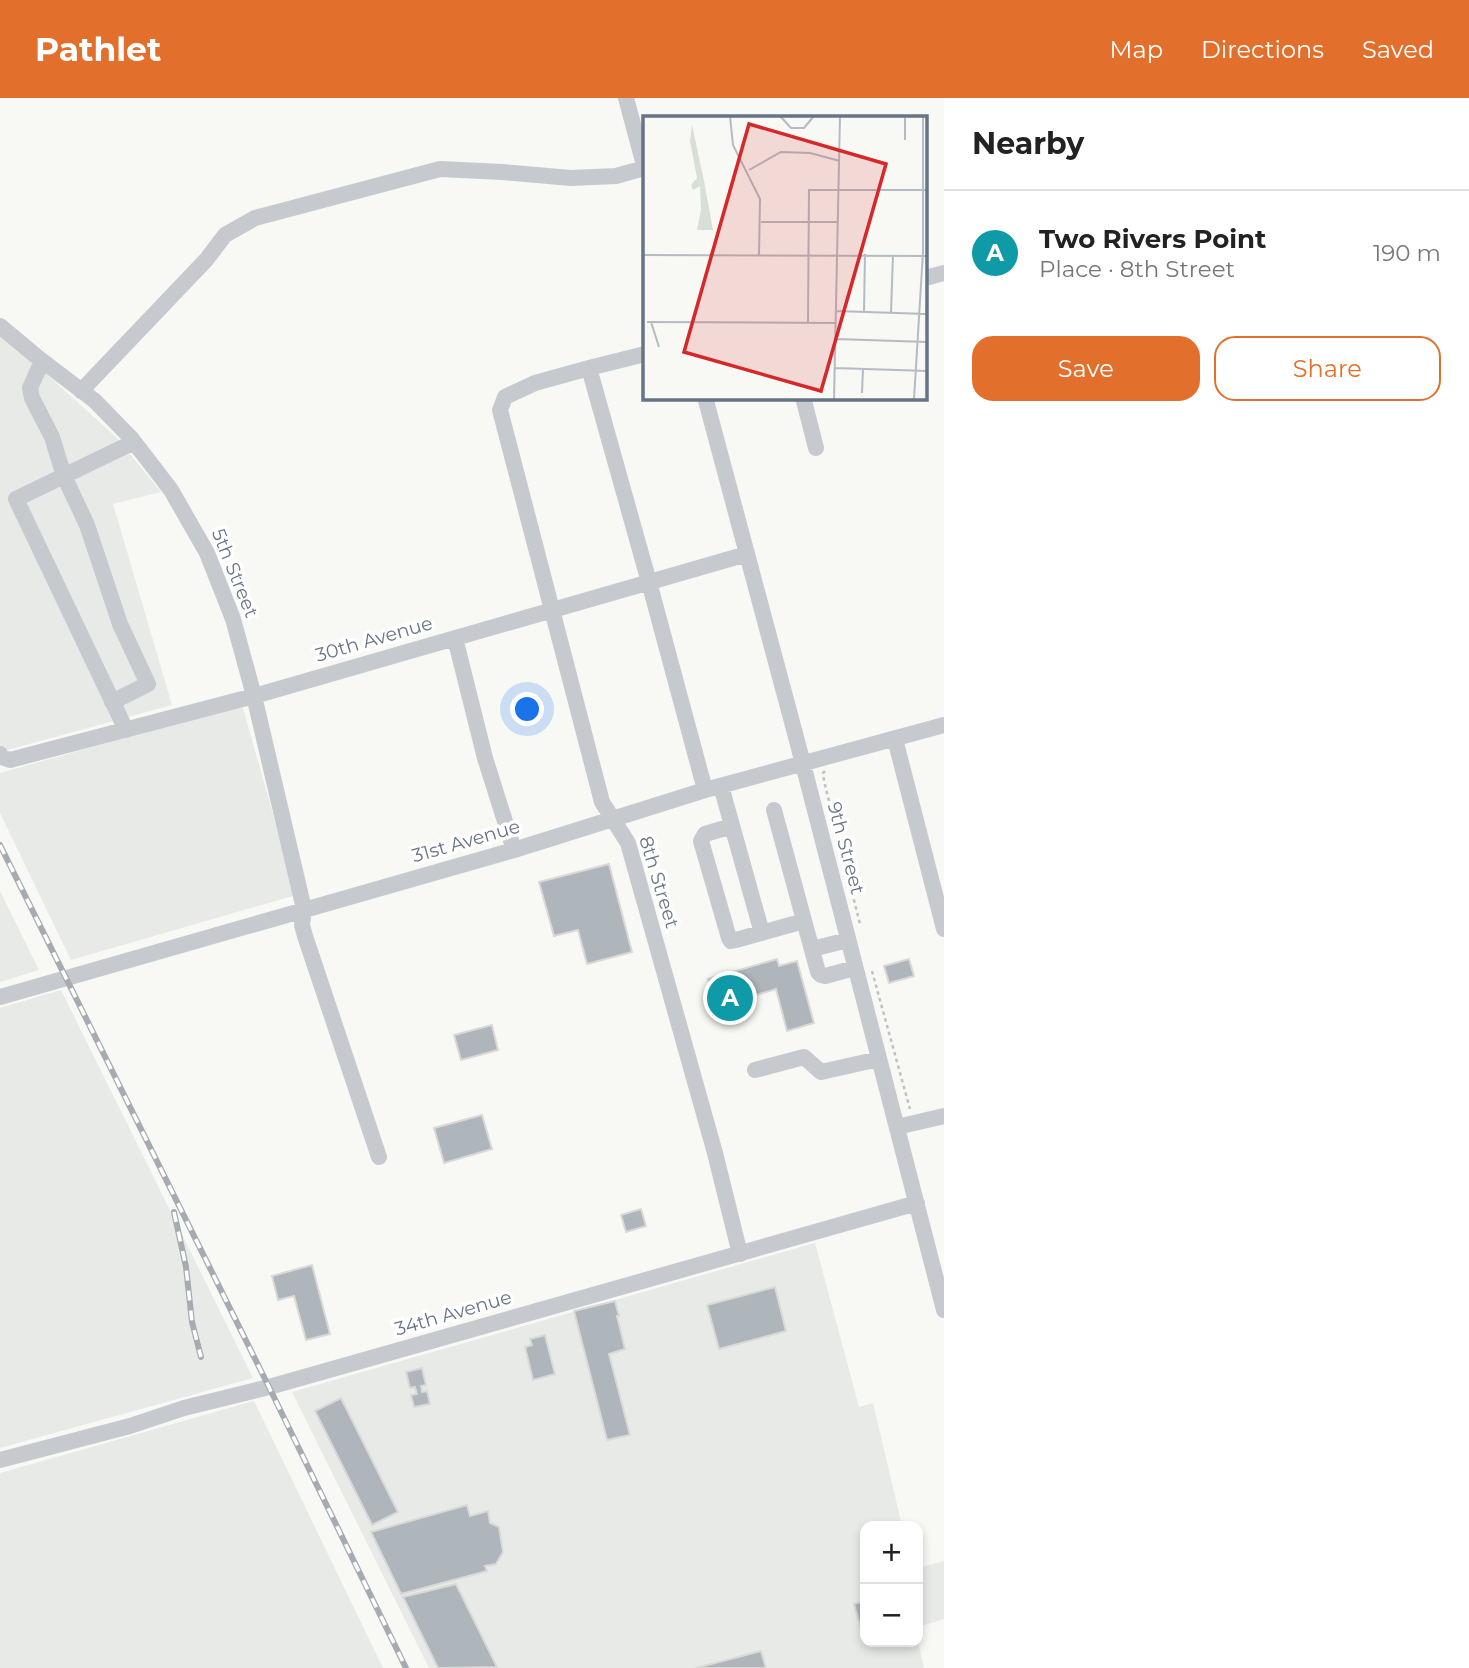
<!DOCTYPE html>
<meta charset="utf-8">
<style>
:root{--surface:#fff;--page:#f2f2f2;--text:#222;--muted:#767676;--line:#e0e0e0;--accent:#e2702c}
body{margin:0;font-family:Montserrat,sans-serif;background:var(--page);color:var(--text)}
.controls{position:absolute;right:21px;bottom:21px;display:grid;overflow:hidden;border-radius:14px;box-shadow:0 4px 10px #0003}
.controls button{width:63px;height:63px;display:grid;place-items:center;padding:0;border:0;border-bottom:2px solid var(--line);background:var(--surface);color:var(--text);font:35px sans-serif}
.you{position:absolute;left:528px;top:612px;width:24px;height:24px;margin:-18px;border:5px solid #fff;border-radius:50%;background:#1a73e8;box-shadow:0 0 0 10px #1a73e833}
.badge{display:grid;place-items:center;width:46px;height:46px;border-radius:50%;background:var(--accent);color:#fff;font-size:23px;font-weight:700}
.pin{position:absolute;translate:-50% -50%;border:4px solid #fff;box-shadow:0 2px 7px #0006}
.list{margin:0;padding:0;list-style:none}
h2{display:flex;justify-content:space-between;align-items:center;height:91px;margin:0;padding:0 28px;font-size:30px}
h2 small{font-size:23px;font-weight:400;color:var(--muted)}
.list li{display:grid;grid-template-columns:46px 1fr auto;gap:21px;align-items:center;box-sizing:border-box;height:126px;padding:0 28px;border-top:2px solid var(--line)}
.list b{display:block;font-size:26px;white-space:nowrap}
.list p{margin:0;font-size:23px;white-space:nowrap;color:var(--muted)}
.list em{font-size:23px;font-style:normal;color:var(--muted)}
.actions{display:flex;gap:14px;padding:21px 28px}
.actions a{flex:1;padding:16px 0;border:2px solid var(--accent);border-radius:21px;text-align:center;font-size:24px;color:var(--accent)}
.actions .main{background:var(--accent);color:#fff}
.map{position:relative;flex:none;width:944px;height:1570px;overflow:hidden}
header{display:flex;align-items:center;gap:42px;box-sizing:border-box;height:98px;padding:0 35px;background:var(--accent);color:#fff}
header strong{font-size:33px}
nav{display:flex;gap:38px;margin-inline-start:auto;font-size:24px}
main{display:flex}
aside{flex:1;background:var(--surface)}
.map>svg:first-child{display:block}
</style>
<header>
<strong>Pathlet</strong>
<nav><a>Map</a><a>Directions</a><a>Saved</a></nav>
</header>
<main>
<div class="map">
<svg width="944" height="1570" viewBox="0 0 944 1570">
<rect width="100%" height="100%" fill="#f8f8f5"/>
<path fill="#e8eae8" d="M0,234L117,340L161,394L113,406L172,607L0,654Z
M242,607L296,797L71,862L0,715V675Z
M0,793L39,872L0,884Z
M61,892L253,1280L0,1350V910Z
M815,1145L859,1309L873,1305L902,1428H865V1544H918L924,1570H429L292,1294Z
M254,1303L383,1570H0V1375Z
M944,1463V1521L918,1529V1470Z"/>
<path fill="#aeb5bb" stroke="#d9dad8" stroke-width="2" d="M609,766L632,854L587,866L578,832L554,838L539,784Z
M777,861L779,868L797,863L814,925L787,933L776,891L717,909L708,881Z
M909,861L914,878L889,885L884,868Z
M492,927L498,952L461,962L454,937Z
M482,1017L492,1051L444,1065L434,1030Z
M641,1111L646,1128L626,1134L621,1117Z
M312,1167L330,1236L306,1242L294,1198L278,1202L272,1178Z
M775,1189L786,1233L719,1251L707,1207Z
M615,1203L619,1218H617L625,1251L609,1256L630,1337L607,1342L574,1213Z
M545,1237L555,1276L533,1282L525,1249L532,1247L530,1241Z
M422,1270L426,1287L421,1288L422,1294L427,1293L430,1306L414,1309L411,1297L417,1296L415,1289L410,1290L406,1274Z
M341,1300L398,1414L372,1427L315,1313Z
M467,1407L470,1418L488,1413L490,1425L499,1429L503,1454L496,1466L485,1468L487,1473L401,1496L371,1434Z
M456,1486L497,1569L438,1570L403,1499Z
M865,1503V1541L864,1542L854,1506Z
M761,1553L766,1570H696Z"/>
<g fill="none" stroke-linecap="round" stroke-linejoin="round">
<path stroke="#c0c1c4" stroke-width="2.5" stroke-dasharray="3.5 3.5" stroke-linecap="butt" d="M825,673L823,675L824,683L860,826
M872,873L910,1011"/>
<path stroke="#c6c9cd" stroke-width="16" d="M626,0L645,71
M925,180L944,175
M0,228L36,258L95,303L131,340L171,392L207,455L233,521L254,598L304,811L302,827L305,838L379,1059
M645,256L589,270L535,285L505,299L500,312L602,704L628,745L715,1055L740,1156
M42,263L30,290L32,300L52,339L64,378L87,427L120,526L148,586L112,604
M589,270L649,484L705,692
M81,293L206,162L225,137L255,120L440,71L502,74L571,80L616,78L644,70
M705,299L796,639L944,1212
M803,299L816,350
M455,540L485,660L514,752
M126,632L16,401L134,344
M895,641L944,831
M0,656L1,659L10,662L254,598L747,456
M721,688L762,835
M774,712L818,874L821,877L825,878L855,870
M732,728L705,736L701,743L729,840L731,843L736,842L804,823
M812,851L848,842
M0,899L514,752L705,692L944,627
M755,972L804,959L821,974L879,961
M897,1029L944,1018
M0,1362L130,1328L184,1310L269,1289L917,1105"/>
<g stroke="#a6abb2" stroke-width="6">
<path id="rail" d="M0,747L269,1289L406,1570
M174,1114L186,1169L192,1224L201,1259"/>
</g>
<use href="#rail" stroke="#fff" stroke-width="3.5" stroke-dasharray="10" stroke-linecap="butt"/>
</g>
<g text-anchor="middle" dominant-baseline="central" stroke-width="7" stroke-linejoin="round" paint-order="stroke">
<g font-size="19" fill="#677486" stroke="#fff">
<text transform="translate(235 475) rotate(68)">5th Street</text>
<text transform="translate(374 541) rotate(-16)">30th Avenue</text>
<text transform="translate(466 743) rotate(-16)">31st Avenue</text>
<text transform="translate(846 750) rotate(75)">9th Street</text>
<text transform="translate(659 784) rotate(73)">8th Street</text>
<text transform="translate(453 1215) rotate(-16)">34th Avenue</text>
</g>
</g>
<g transform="translate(643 18)">
<rect width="284" height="284" fill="#f8f8f5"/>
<path d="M49,9L61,65L70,114H54L58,94L57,70L50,74L48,69L54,62L47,25Z" fill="#d8dfd6"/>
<path fill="none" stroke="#b5bbc2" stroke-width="2" d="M87,0L90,29L117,83L116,139M137,0L148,12H161L171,0M262,24V0M106,54L138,36L167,37L197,45M118,106H195M0,139L284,140M193,195L284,198M221,196L222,138M248,196L250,139M4,206L193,207M8,206L16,231M165,207L166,74H284M193,223L284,226M192,252L284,255M219,277L220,253M191,283L197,0M271,283L280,136V0"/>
<path fill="#d62828" fill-opacity="0.15" stroke="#d62828" stroke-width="3.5" d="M106,8L243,48L178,275L41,236Z"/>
<rect width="284" height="284" fill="none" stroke="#677486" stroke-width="3.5"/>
</g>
</svg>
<div class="controls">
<button>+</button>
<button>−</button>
</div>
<div class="you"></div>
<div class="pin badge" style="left:730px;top:900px;background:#0f9aa8">A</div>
</div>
<aside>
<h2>Nearby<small></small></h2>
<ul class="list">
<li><span class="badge" style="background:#0f9aa8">A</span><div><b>Two Rivers Point</b><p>Place · 8th Street</p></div><em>190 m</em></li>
</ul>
<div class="actions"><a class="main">Save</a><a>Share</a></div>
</aside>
</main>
